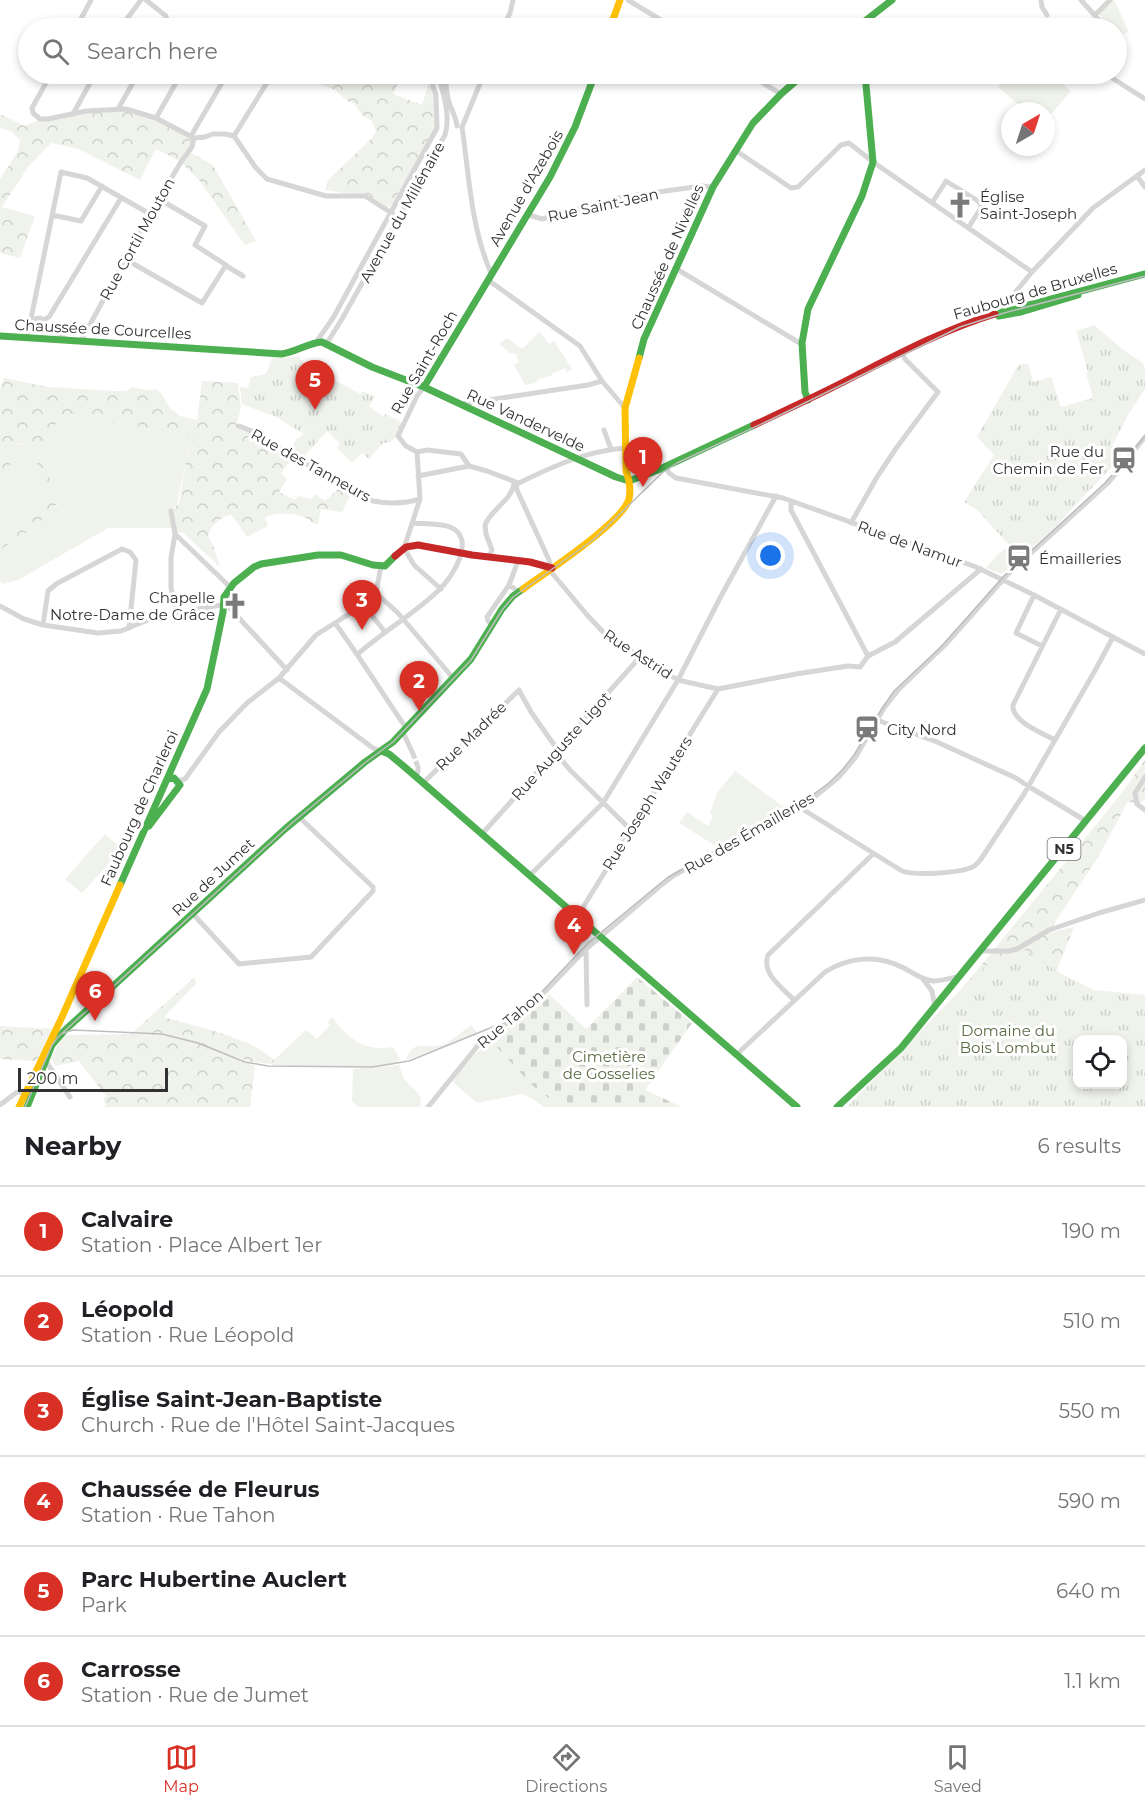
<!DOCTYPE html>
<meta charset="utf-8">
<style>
:root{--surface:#fff;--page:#f6f6f6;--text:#202124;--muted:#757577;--line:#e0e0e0;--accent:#d93025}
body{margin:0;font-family:Montserrat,sans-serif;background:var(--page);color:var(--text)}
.controls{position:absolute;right:18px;bottom:18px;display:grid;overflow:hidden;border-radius:12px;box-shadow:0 3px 9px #0003}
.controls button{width:54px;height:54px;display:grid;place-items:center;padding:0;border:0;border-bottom:2px solid var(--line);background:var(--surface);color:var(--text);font:30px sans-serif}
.compass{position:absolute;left:1001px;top:102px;width:54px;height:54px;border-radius:50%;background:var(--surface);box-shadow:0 3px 9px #0003;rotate:39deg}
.scale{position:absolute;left:18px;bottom:15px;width:150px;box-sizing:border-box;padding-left:6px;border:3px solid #323232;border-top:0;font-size:16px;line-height:21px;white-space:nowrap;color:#323232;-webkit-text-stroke:4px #fff;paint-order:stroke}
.you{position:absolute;left:771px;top:556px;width:21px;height:21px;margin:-15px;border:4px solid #fff;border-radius:50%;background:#1a73e8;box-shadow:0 0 0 9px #1a73e833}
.badge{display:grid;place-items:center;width:39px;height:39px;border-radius:50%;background:var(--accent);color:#fff;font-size:20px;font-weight:700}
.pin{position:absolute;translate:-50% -50px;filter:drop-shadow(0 2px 3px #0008)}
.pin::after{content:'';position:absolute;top:32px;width:21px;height:18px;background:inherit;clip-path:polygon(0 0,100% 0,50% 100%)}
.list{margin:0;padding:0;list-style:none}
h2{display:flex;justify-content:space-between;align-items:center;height:78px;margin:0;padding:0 24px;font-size:26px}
h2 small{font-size:20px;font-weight:400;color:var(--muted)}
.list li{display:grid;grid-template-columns:39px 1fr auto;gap:18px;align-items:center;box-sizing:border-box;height:90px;padding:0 24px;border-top:2px solid var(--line)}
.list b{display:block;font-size:22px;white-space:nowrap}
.list p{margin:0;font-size:20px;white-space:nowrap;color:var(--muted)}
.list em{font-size:20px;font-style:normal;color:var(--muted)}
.icon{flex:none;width:33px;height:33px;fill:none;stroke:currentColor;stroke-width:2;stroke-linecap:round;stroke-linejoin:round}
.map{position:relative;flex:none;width:1145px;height:1107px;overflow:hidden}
.search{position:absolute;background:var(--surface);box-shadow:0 3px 9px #0003;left:18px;right:18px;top:18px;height:66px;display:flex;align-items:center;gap:15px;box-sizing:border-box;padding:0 21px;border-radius:33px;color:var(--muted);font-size:22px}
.sheet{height:618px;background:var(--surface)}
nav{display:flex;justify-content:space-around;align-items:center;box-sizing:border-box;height:84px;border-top:2px solid var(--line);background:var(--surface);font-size:16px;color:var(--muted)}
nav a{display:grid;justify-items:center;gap:3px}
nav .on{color:var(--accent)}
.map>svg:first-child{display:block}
</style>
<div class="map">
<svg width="1145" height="1107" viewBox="0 0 1145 1107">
<defs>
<pattern id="forest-crowns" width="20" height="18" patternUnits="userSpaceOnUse" patternTransform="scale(1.5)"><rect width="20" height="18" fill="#f0f2ec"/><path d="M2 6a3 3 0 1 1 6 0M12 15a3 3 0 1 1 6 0" fill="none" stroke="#ced0cb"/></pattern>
<pattern id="cemetery-stones" width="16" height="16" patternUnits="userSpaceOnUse" patternTransform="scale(1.5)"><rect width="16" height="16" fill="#f0f2ec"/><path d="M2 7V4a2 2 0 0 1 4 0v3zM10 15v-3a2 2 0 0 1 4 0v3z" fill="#ced0cb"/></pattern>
<pattern id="park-tufts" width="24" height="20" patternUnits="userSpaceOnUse" patternTransform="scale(1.5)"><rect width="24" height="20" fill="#f0f2ec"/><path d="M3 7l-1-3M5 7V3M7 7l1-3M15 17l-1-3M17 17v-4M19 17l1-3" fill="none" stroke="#ced0cb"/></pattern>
</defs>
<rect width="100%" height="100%" fill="#fff"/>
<path fill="#f0f2ec" d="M1113,0H1114L1129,32L1117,36L1116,28H1108L1099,14Z
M1010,74H1051L1071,91L1046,120V111H1026L998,87Z
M540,332L549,344L554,341L572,369L567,372L565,368L552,374V375L537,380V382L525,385L514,365L519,362L515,353H510L499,344L507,338L522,349Z
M57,415L86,416L90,420L132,425L155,431L194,437L188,452L177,504L171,511L174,528H108L18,580L2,584L0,580V550L40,521L58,504L50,479L43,441Z
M9,443C33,444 43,454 35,478L48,493V497L30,518L0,539V487L11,474L10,463L2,452L3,444Z
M1044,519L1054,528L1002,574L986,568L997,555Z
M735,771L786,809L719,848L679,823L687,812L708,826L713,816L710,813L717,793Z
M105,834L122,849L82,893L65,879Z
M332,1017C349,1039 364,1052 393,1047L400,1060L392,1065L359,1067L272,1065L274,1060L306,1030L317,1039L330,1025L328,1022Z
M471,1025L477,1032L475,1035L406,1060C413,1037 427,1050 443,1045C450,1042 464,1030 471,1025Z
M491,1041L532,1085L560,1107H544L533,1099L522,1094L477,1103L454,1083L453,1080L466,1062Z
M399,1065C401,1069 402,1076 404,1079C411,1089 424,1091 420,1107H358L352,1101L353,1069Z"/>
<path fill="url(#forest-crowns)" d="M309,74H359L387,82L389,74L402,75L393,94L422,105L428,85L434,90L437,126L393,204L387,208L364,196L325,190L329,179L372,138L376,131L371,120L363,116L354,104L347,101L335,90L315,82Z
M104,110H129L156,118L194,138L191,153L213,165L256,241L245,245L199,180L181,162L156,149L140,180L79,149L51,143L28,167L2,207L35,216L20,258L0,253V179L18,151L20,140L11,131L0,128V114L25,126L40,119Z
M4,378L48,387L116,391H127L131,387L146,390L155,389L161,393L170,408L180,416L197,420L202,381L238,383L241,407L237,424L253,432L293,456L281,474L287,479L279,492L295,500L298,496L311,499L315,494L325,501L343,485L352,493L342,512L321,509L318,524H314C304,512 278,511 265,517L268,526L247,537L231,514C220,518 211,525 208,536L213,545L220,567L182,532L175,534L171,511L179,503L186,462L193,437L155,431L132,425L90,420L86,416L57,415L56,424L43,441L50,479L61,496C50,520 21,535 0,550V539L30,518L48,497V493L34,478C45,454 27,438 3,444L2,452L10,463L11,474L0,487V389Z
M1145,760V798L1138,806L1128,801L1100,854L1048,933L1074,927L1057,970L964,986L1121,794Z
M195,977L196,984L164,1017C196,1027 250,1037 274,1060L273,1064L251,1062L218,1051L255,1066L250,1107H102L106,1105L103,1099L106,1096L79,1061L55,1066L51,1058L64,1035L144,1034L133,1032Z
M0,1026L53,1029L55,1032L36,1061L0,1059Z"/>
<path fill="url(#cemetery-stones)" d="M637,977L692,1023L645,1090L682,1107H560L532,1085L491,1041L535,1008L549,994L586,1029Z"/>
<path fill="url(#park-tufts)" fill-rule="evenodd" d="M1094,325L1122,349L1143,363L1145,372V389L1128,415L1112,446L1122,456L1054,528L1044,519L1010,546L978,511L964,502L994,455L977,437L1019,364H1028L1033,382L1051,377L1061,407L1093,398L1086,373L1088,372L1076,331Z
M298,356L305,364L360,394L363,391L375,397L369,406L383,417L385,414L403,423C399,433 394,444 383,443L369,459L362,453L352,463L337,448L340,444L327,431L304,457L291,449L296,440L304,434L278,418L242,404L240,387L248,388L251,377L266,374L273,357L286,358Z
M1013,942L1060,973L1094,990L1145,995V1107H847L964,986ZM1078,1040H1122V1084H1078Z"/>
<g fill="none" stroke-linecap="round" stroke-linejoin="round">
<path stroke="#d6d6d6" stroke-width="5" stroke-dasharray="5 2.5" stroke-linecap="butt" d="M413,754L418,767"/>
<path stroke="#d6d6d6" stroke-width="5" d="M146,0L166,16L167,22L164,28
M628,0L674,28
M1081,0L1106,28
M1041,1L1042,7L1047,15
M1095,15L1110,0
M76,28L91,0
M120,28L141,0
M503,28L510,13L513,0
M51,74L32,108L33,113L40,119H48L86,111L126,109L156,118L194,138L205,137L213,134H225L234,136
M445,74C446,84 446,95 450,105C453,112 456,118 457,126
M748,74L781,94
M1055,74L1057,75L1059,74
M1110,74L1112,78L1145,99
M118,109L138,74
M73,114L95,74
M156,118L181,74
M462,127C469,175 471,228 491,273
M462,127L484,74
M191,136L227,74
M234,136L256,168L267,179L326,196H365L393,214
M234,136L268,81L261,77
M735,150L791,188L798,187L841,145L849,143L873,162L1032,272
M1137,176L1145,187
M932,203L946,181L978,201L981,204V208L968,228
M52,215L81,221L102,186
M529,215L542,219L623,197L701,186L713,187
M125,259L202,303L226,265L195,245L205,226L159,199
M225,265L243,276
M675,268L798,342L802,343
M488,280L580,346L602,381L625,408
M1011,311L1010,303L1013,295L1032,272L1093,208L1145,170
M43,320L49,317L121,198
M31,321L35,319L40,318L67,340
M27,338L61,172L87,178L150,214
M81,341L150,214L181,162L192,147L194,138
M317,341L333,318L437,128L436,95L429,74
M327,343L342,319L445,135C451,115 443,93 438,74
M462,404L588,385L602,381
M239,426L259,434L296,458L373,501C389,504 404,504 420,499
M604,430L611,449
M417,452L420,499L404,548L414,565L441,589
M417,452L406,446L398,436L417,396L424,387
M417,452L427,450L461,454L469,466
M469,466L487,471L516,482
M666,467L669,473L676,478L783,498L976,567L1034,595L1145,654
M418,476L469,466
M516,483L517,490L549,560L552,573L588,616L606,635L678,680L718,689L796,674L848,666L860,667L868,656L895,642L981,569
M516,483H519C553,466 587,451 625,448
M791,501V510L868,656
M171,511L175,534L171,558V588L177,611
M851,523L877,477L897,447L938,392L906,360L902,354
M175,534L228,585L230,593L226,604
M489,556L492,550L486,534L485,525C491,509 511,501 514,484
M509,585L518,561
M376,593L398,613L453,678
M376,593L381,566
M1034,595L1016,633L1042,646
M226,604L287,670
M0,606L24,619L43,625L98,633L121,631L155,617L226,604
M370,613L385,632
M335,623C360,657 382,693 406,728
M43,625L48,591L56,584L122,549L130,552L136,560L129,628
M493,625L488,621L487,617L509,585L518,591
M358,654C384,631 414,614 439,590C453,577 477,538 450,527C439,523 424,524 413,523
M279,678L373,748L381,751
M877,720L937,742L1016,778L1028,786L1086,821
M403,732L413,754
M1055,740C1042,733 1011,721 1013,705L1061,609
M555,752L570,770L631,830
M415,776L418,772V767
M1145,777L1135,793L1137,804L1145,810
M178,781L185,779L219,732L247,703L279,678L316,635L363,605L376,593
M423,783L519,690L531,712L557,749
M801,805L804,810L902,871C916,876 956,873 970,868C975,867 978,863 981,859L1024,794L1097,667L1113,637
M482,834L640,657
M529,876L603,803L678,680L720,598L776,496
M193,914L239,964L311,957L373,891V887L299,817
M577,917L718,689
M586,949L587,1005
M982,951H1009L1017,949L1049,930L1099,913L1145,900
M923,979L932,991L935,1008
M794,1000C783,988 761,974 768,955L873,854
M736,1055L825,972C849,957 877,954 904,968C913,973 922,980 933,981C942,981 951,978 960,976
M42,1060L47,1063L70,1097
M0,1105L17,1092L27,1093
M428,1107L480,1043L534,1003L586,949L660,886L673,876L813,798L839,777L855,758L884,708L899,689L946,644L1008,574L1109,482L1145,437"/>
<path stroke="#4caf50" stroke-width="7" d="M856,28L892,0
M995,314L1145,274
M999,316L1021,312L1078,295
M0,336L282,354C296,352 308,343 322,342L372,367L424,387L616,477L629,481L658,470L754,425
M639,358L644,339L713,187L753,123L781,94L804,74
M424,387L550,177L575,127L595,74
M808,400L805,392L802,343L808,309L862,196L873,162L865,74
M381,751L389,754L407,769L797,1107
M149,826L180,785L174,778L168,779
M120,885L207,689L223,612L224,597L234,583L254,567L261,564L318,555H341L373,565L385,566L395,556
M27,1107L52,1045L64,1031L285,829L365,762L393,742L471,659L502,609L513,596L523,589
M837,1107L901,1048L1145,748"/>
<path stroke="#ffc107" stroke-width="7" d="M610,28L620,0
M523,589C545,573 623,522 629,499C631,490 629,479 626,471L625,408L639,358
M19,1107L62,1017L120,885"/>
<path stroke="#c62828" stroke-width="7" d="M754,425C788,409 823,393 857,375C902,352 946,329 995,314
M395,556L406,547L418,545L472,555L530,562L552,568"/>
<path stroke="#bebebe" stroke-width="1.5" d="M61,1034L73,1030L162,1034L198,1043L245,1062L268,1066L372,1067L409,1061L505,1022L533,1001L588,943L667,878L805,800L828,784L843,769L854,755L883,707L894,691L940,648L1005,575L1105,483L1145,436
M25,1107L52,1045L58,1037L292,823L366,762L393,742L471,660L502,610L513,597L593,540L662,473L677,463L770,420L960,327L1004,313L1145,276"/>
</g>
<defs>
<g id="church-bare" transform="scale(2.07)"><path d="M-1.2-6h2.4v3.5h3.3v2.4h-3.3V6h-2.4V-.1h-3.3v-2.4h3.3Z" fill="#7a7a7a" stroke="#fff" stroke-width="2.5" paint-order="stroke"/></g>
<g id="station-bare" transform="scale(2.07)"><path d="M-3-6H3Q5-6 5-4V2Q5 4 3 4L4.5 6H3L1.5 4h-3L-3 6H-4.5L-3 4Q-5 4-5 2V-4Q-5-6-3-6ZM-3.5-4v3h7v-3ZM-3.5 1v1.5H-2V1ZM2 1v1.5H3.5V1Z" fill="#7a7a7a" stroke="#fff" stroke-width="2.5" paint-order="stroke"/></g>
</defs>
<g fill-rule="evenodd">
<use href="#church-bare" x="960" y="205"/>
<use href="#station-bare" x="1124" y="460"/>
<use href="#station-bare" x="1019" y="558"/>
<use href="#church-bare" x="235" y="606"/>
<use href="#station-bare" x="867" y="729"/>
</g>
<g text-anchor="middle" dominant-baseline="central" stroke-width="6" stroke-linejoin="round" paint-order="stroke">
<rect fill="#fff" stroke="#707070" stroke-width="1.5" x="1047.5" y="838" width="33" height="22" rx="4.5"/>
<g font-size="14" font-weight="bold" fill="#323232">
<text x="1064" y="849">N5</text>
</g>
<g font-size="15" fill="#323232" stroke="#fff">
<text transform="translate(526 188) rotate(-60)">Avenue d'Azebois</text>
<text transform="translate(603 205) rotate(-12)">Rue Saint-Jean</text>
<text transform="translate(402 212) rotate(-61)">Avenue du Millénaire</text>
<text transform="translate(137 239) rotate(-61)">Rue Cortil Mouton</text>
<text transform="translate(667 257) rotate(-66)">Chaussée de Nivelles</text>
<text transform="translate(1035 291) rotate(-16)">Faubourg de Bruxelles</text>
<text transform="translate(103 329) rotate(3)">Chaussée de Courcelles</text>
<text transform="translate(424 362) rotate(-60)">Rue Saint-Roch</text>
<text transform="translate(526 420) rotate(25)">Rue Vandervelde</text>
<text transform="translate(311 465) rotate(29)">Rue des Tanneurs</text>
<text transform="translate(910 544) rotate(20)">Rue de Namur</text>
<text transform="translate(638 654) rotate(33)">Rue Astrid</text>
<text transform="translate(471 736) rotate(-44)">Rue Madrée</text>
<text transform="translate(561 746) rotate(-48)">Rue Auguste Ligot</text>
<text transform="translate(647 803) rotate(-58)">Rue Joseph Wauters</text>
<text transform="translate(139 808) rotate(-66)">Faubourg de Charleroi</text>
<text transform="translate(749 833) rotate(-30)">Rue des Émailleries</text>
<text transform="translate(213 877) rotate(-43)">Rue de Jumet</text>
<text transform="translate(510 1019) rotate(-40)">Rue Tahon</text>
</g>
<g font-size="15" fill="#323232" stroke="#fff" text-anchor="start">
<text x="980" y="196">Église<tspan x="980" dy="17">Saint-Joseph</tspan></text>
<text x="1104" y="451" text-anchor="end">Rue du<tspan x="1104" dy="17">Chemin de Fer</tspan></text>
<text x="1039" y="558">Émailleries</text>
<text x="215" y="597" text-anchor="end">Chapelle<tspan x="215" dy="17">Notre-Dame de Grâce</tspan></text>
<text x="887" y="729">City Nord</text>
</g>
<g font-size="15" fill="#5b6b43" stroke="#fff">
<text x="1008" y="1030">Domaine du<tspan x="1008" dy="17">Bois Lombut</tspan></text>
<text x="609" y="1056">Cimetière<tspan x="609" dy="17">de Gosselies</tspan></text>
</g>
</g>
</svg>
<div class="controls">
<button><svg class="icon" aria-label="locate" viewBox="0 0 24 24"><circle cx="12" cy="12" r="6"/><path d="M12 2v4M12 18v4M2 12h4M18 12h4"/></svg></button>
</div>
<svg class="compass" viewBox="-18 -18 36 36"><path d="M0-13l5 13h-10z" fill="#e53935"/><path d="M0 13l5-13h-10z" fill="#757577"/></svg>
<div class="scale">200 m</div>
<div class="you"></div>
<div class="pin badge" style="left:643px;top:487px">1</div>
<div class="pin badge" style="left:419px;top:711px">2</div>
<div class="pin badge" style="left:362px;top:630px">3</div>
<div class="pin badge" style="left:574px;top:955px">4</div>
<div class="pin badge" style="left:315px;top:410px">5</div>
<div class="pin badge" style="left:95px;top:1021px">6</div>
<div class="search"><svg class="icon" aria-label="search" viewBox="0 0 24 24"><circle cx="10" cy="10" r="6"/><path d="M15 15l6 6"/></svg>Search here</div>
</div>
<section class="sheet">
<h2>Nearby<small>6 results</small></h2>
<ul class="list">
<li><span class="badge">1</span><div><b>Calvaire</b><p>Station · Place Albert 1er</p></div><em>190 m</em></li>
<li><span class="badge">2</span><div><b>Léopold</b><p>Station · Rue Léopold</p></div><em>510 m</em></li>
<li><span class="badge">3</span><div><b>Église Saint-Jean-Baptiste</b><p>Church · Rue de l'Hôtel Saint-Jacques</p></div><em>550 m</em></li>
<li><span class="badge">4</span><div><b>Chaussée de Fleurus</b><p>Station · Rue Tahon</p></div><em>590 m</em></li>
<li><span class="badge">5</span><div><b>Parc Hubertine Auclert</b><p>Park</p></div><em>640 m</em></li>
<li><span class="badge">6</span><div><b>Carrosse</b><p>Station · Rue de Jumet</p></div><em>1.1 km</em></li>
</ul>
</section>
<nav>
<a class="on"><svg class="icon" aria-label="map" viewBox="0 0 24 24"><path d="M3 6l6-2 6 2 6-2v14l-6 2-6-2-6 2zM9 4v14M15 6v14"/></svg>Map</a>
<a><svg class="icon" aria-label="directions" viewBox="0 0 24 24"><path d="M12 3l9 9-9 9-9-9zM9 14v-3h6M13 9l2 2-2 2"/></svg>Directions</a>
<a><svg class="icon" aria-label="saved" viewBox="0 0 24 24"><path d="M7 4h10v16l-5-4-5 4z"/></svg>Saved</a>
</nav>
